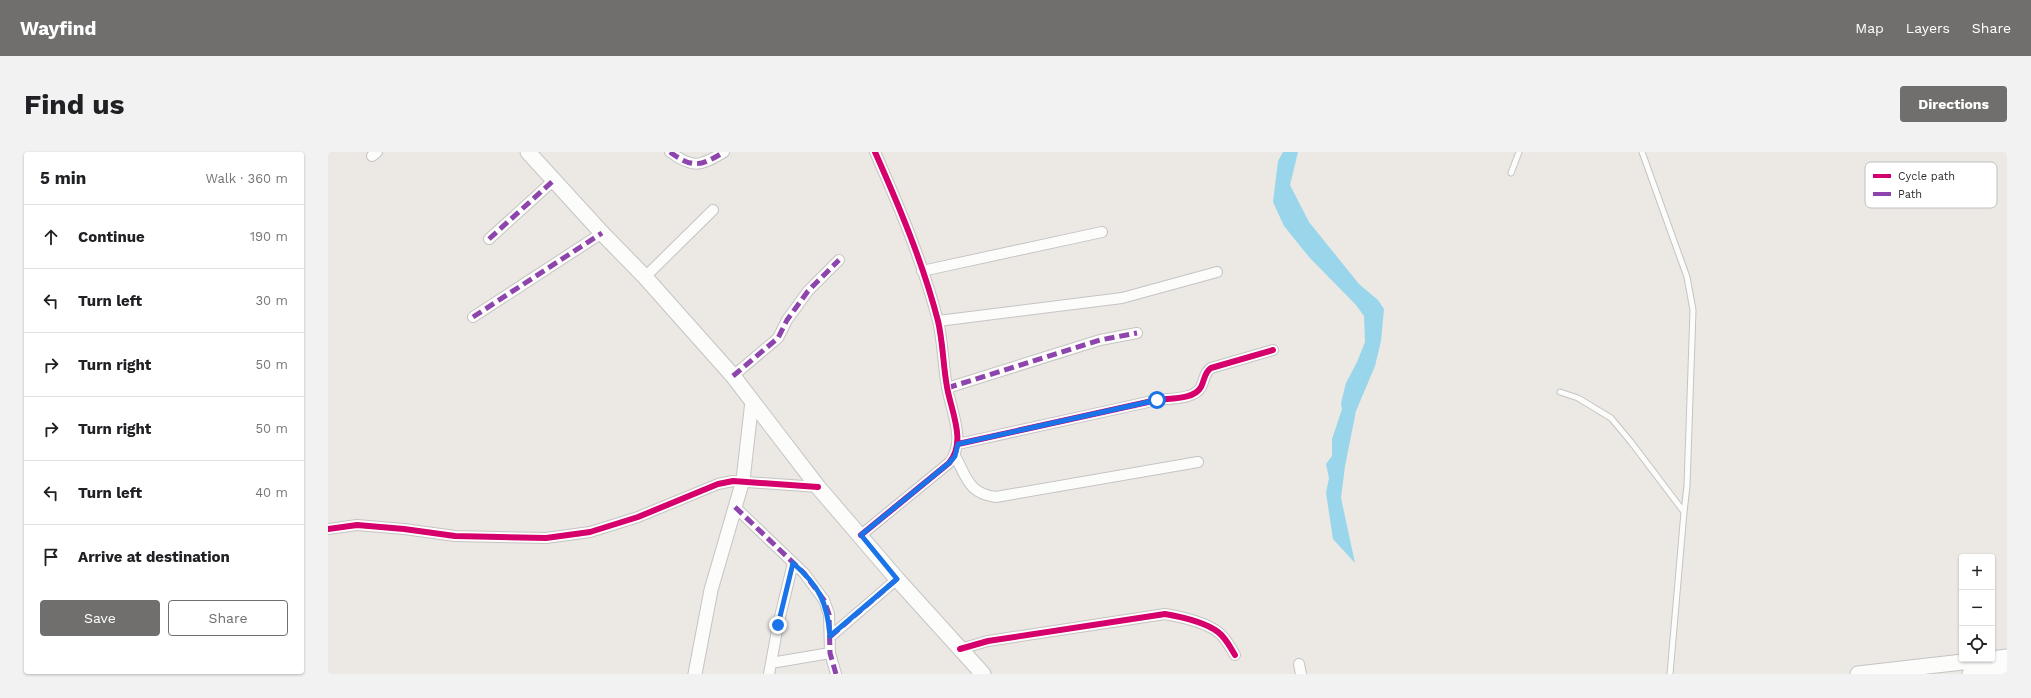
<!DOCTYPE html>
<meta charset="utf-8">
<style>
:root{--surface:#fff;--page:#f2f2f2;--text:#202124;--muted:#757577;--line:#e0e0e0;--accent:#706f6e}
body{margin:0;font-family:"Work Sans",sans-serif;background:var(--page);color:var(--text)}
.controls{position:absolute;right:12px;bottom:12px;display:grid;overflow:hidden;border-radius:4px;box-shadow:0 1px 3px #0004}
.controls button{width:36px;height:36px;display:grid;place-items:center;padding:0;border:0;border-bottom:1px solid var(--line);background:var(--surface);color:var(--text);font:20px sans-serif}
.stop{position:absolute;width:12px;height:12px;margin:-9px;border:3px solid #1a73e8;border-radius:50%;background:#fff}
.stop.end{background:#1a73e8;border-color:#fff;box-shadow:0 1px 4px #0008}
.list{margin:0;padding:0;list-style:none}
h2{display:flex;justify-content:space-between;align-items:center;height:52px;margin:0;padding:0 16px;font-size:17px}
h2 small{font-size:13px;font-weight:400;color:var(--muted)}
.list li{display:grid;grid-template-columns:26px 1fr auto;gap:12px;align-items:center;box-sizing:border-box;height:64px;padding:0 16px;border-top:1px solid var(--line)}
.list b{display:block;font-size:15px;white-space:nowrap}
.list em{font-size:13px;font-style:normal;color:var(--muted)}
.actions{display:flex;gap:8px;padding:12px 16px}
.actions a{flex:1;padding:9px 0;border:1px solid var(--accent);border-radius:4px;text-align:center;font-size:14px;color:var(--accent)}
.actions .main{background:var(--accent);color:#fff}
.icon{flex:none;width:22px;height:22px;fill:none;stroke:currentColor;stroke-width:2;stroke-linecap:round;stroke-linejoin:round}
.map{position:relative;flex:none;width:1679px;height:522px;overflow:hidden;border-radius:4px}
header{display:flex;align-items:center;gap:24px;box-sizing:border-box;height:56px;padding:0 20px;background:var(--accent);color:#fff}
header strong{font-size:19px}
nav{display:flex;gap:22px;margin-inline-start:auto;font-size:14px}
.intro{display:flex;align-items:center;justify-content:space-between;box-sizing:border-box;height:96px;padding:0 24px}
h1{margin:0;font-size:28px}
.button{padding:10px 18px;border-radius:4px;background:var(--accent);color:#fff;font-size:14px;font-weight:700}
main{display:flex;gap:24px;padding:0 24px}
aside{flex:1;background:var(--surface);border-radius:4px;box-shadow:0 1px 3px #0004}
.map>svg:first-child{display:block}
</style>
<header>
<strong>Wayfind</strong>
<nav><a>Map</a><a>Layers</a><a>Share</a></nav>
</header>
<div class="intro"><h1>Find us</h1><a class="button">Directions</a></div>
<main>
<aside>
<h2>5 min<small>Walk · 360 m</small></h2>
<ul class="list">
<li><svg class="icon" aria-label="ahead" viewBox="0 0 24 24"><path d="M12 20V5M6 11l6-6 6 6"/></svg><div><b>Continue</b></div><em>190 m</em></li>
<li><svg class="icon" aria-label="left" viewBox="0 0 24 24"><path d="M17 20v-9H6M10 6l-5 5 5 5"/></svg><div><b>Turn left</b></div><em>30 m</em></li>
<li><svg class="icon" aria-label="right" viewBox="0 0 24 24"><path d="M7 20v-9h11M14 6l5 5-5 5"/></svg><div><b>Turn right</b></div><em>50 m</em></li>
<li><svg class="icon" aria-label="right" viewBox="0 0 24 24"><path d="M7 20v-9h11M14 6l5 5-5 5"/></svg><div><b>Turn right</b></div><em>50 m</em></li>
<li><svg class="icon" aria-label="left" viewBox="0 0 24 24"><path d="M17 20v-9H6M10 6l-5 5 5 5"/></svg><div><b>Turn left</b></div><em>40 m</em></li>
<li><svg class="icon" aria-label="arrive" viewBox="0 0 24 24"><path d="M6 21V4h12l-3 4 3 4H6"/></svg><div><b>Arrive at destination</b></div></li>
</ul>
<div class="actions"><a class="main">Save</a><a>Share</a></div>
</aside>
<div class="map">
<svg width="1679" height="522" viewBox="0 0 1679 522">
<rect width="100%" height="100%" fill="#ece8e4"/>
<path fill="#99d6ec" d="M955,0H970L962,33L981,70L1031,132L1050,148L1056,157L1053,189L1047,214L1028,259L1017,314L1013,346L1027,411L1005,387L998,341L1001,326L998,312L1004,304V287L1014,257L1013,251L1018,231L1029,210L1037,190L1036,164L1028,153L981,105L956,74L945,50L950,9Z"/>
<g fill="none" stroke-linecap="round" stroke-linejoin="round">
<g stroke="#c5c4c5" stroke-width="7">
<path id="service" d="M1314,0L1359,125L1365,158L1359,334L1356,360
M1183,21L1191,0
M1232,240L1250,246L1283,266L1303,290L1356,360L1342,522"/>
</g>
<g stroke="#c5c4c5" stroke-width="12">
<path id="minor" d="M342,0C365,17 373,14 396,0
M44,4L49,0
M161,87L226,28
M594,119L774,80
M317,125L385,58
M145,165L274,81
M610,169L794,146L889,120
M405,224L450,186L459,168L480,139L511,108
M619,236L772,188L809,181
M630,292L829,248C842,246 866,248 873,235C877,227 876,221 883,216L945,198
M627,304C639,326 641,342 668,345L870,310
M407,355L476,421L496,448L501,462L502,501L508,522
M0,377L29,373L76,377L127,384L218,386L262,380L310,365L390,332L405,329L490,335
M533,383L621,311C639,290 623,259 619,235C615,213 615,190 610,169C595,111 571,54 547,0
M503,484L569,427
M632,497L660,489L837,462C854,465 877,470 890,480C898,486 902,495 907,503
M443,511L502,501
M971,512L973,522
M441,522L450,473L465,411"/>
</g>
<g stroke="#c5c4c5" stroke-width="15">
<path id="tertiary" d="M367,522L383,438L415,328L424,249"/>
</g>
<g stroke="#c5c4c5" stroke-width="17">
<path id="secondary" d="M200,0L274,81L317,125L405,224L490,335L569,427L655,522
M1664,507L1679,505
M1530,522L1661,507
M1642,522L1679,517"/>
</g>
<use href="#service" stroke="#fcfcfb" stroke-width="5"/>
<use href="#minor" stroke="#fcfcfb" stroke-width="10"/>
<use href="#tertiary" stroke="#fcfcfb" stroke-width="13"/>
<use href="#secondary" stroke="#fcfcfb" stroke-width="15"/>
<path stroke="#8e44ad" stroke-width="5" stroke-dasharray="10 5" stroke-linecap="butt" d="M342,0C365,17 373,14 396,0
M161,87L226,28
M145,165L274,81
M405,224L450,186L459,168L480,139L511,108
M619,236L772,188L809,181
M407,355L476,421L496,448L501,462L502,501L508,522
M503,484L569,427"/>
<g stroke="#fff" stroke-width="8">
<path id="cycleway" d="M630,292L829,248C842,246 866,248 873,235C877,227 876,221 883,216L945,198
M0,377L29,373L76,377L127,384L218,386L262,380L310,365L390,332L405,329L490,335
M533,383L621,311C639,290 623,259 619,235C615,213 615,190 610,169C595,111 571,54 547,0
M632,497L660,489L837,462C854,465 877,470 890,480C898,486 902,495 907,503"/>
</g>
<use href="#cycleway" stroke="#d6006c" stroke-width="6"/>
</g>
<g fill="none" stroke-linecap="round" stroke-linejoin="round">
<path stroke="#1a73e8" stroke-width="5" d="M450,473L465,411C491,434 499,449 502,484L569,427L533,383L621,311L627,304L630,292L829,248"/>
</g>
<rect x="1537" y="10" width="132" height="46" rx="6" fill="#fff" stroke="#c0c0c0" stroke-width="1"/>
<rect x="1545" y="22" width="18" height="4" fill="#d6006c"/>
<rect x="1545" y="40" width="18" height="4" fill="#8e44ad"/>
<g font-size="11" fill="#2e2e2e">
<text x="1570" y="28">Cycle path</text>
<text x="1570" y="46">Path</text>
</g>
</svg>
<div class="controls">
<button>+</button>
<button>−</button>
<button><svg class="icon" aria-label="locate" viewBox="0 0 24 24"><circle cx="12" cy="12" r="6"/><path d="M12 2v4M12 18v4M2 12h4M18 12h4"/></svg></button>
</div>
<div class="stop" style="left:829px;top:248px"></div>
<div class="stop end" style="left:450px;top:473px"></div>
</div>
</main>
